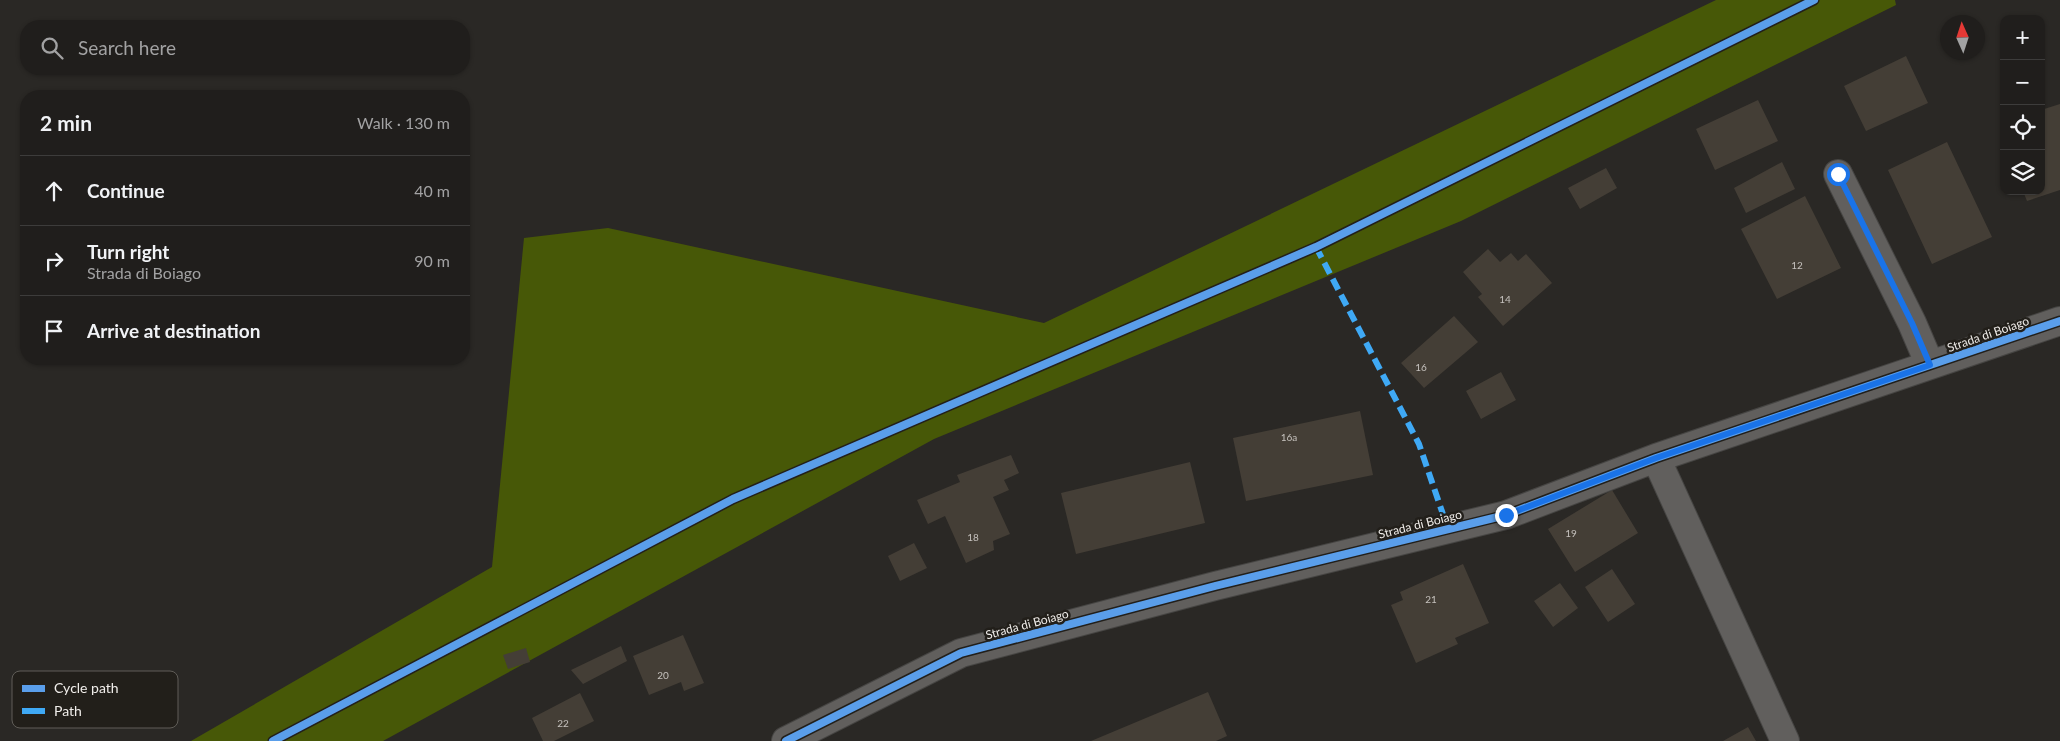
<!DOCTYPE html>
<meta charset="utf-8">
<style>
:root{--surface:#201e1c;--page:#2d2b29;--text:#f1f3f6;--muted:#a2a2a3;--line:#3d3c3b}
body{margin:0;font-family:Lato,sans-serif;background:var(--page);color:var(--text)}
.controls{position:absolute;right:15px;top:15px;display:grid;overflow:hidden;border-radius:10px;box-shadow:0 1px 4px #0004}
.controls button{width:45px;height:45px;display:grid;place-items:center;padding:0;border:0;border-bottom:1px solid var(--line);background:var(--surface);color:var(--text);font:25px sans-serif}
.compass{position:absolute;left:1940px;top:15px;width:45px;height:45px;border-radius:50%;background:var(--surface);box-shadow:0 1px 4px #0004;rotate:357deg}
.stop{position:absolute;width:15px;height:15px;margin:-11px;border:4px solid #1a73e8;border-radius:50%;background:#fff}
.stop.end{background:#1a73e8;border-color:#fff;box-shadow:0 1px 5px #0008}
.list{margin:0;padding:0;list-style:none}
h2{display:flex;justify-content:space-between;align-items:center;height:65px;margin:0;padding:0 20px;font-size:21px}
h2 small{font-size:16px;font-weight:400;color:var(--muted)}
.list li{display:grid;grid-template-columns:32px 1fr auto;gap:15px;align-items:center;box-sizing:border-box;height:70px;padding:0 20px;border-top:1px solid var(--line)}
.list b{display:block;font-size:19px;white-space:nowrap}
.list p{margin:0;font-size:16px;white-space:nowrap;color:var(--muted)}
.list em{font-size:16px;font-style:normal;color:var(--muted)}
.icon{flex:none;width:28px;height:28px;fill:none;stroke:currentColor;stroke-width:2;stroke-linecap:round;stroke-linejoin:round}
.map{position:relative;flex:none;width:2060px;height:741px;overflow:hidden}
.search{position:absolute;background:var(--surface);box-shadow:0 1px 4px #0004;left:20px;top:20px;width:450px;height:55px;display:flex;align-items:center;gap:12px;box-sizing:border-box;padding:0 18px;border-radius:20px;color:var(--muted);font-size:19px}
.panel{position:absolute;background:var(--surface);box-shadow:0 1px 4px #0004;left:20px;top:90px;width:450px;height:275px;border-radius:20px}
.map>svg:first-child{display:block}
</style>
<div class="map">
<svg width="2060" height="741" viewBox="0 0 2060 741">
<rect width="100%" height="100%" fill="#2a2825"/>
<path fill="#475807" d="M1716,0H1895L1896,5L1461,221L934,439L383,741H191L492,567L524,238L608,228L1044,323Z"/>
<path fill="#443e36" d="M1906,56L1928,103L1866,131L1844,86Z
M1758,100L1778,141L1715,170L1696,129Z
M2060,104V190L2027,201L2023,191H2041V110Z
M1947,142L1992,237L1932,264L1888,170Z
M1782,162L1795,189L1746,213L1734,188Z
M1606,168L1617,188L1580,209L1568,188Z
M1805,196L1841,268L1777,299L1741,229Z
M1488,249L1500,262L1511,253L1518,261L1526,254L1552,283L1503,326L1478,297L1482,294L1463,272Z
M1454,316L1478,342L1424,388L1401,363Z
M1501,372L1516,400L1481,419L1466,391Z
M1360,411L1373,475L1246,501L1233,438Z
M1011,455L1019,473L1004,480L1009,490L993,497L1010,534L993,541L994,550L966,563L945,516L928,524L917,500L960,482L957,475Z
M1190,462L1205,523L1076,554L1061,493Z
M1612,490L1638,533L1575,572L1548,529Z
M914,543L927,568L900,581L888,556Z
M1463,564L1489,623L1455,638L1458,644L1416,663L1391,605L1403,600L1400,592Z
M1612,569L1635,604L1608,622L1585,587Z
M1560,583L1578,608L1553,627L1534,601Z
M683,635L704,683L684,691L681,682L649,695L633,656Z
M621,646L627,661L583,684L571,670Z
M526,648L530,662L508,669L503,655Z
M1208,692L1227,736L1216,741H1091Z
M580,693L594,721L554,741H543L532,718Z
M1748,727L1756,741H1723Z"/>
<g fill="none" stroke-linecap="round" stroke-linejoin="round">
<g stroke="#464543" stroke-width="30">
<path id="minor" d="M1838,174L1912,323L1930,365
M1656,458L1785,741
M786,741L961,653L1215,586L1506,515L1656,458L2060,321"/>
</g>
<use href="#minor" stroke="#615f5d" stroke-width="28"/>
<path stroke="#3fa9f5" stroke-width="6" stroke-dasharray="12 6" stroke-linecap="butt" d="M1316,247L1419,444L1448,529"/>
<g stroke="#221f1a" stroke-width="11">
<path id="cycleway" d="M273,741L733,499L1316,247L1814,0
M786,741L961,653L1215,586L1506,515L1656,458L2060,321"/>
</g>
<use href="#cycleway" stroke="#5a9eea" stroke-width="8"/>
</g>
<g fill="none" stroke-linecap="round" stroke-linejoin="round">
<path stroke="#1a73e8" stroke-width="6" d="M1506,515L1656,458L1930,365L1912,323L1838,174"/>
</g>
<g text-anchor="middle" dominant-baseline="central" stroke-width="5" stroke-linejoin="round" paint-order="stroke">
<g font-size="10" fill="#c5c1bd">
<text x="1797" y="265">12</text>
<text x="1505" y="299">14</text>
<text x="1421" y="367">16</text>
<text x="1289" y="437">16a</text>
<text x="1571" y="533">19</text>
<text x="973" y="537">18</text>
<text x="1431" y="599">21</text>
<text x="663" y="675">20</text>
<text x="563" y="723">22</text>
</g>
<g font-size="12" fill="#f0edea" stroke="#221f1a">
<text transform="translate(1988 334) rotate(-19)">Strada di Boiago</text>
<text transform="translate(1420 524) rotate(-14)">Strada di Boiago</text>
<text transform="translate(1027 624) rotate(-15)">Strada di Boiago</text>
</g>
</g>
<rect x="12" y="671" width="166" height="57" rx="8" fill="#221f1a" stroke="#605d58" stroke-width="1"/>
<rect x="22" y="685" width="23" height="7" fill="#5a9eea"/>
<rect x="22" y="708" width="23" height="6" fill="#3fa9f5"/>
<g font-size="14" fill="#f0edea">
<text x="54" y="693">Cycle path</text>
<text x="54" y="716">Path</text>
</g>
</svg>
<div class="controls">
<button>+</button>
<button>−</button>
<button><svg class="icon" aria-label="locate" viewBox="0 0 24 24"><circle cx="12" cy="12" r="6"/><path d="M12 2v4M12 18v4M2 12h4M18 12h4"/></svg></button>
<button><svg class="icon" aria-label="layers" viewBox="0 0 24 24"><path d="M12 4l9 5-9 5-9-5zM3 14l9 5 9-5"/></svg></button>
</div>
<svg class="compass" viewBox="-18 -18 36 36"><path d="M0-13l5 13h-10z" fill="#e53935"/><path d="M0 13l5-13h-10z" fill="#a2a2a3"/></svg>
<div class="stop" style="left:1838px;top:174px"></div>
<div class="stop end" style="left:1506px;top:515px"></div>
<div class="search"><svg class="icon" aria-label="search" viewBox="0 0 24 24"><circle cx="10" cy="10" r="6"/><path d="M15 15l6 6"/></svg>Search here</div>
<section class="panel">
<h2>2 min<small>Walk · 130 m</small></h2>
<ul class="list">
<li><svg class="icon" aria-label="ahead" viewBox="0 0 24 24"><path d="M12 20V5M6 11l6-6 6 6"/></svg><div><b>Continue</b></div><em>40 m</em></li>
<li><svg class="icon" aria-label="right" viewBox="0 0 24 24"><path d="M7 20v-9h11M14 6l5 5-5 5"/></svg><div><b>Turn right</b><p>Strada di Boiago</p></div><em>90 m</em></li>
<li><svg class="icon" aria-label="arrive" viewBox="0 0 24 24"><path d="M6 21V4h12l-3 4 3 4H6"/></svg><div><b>Arrive at destination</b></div></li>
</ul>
</section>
</div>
